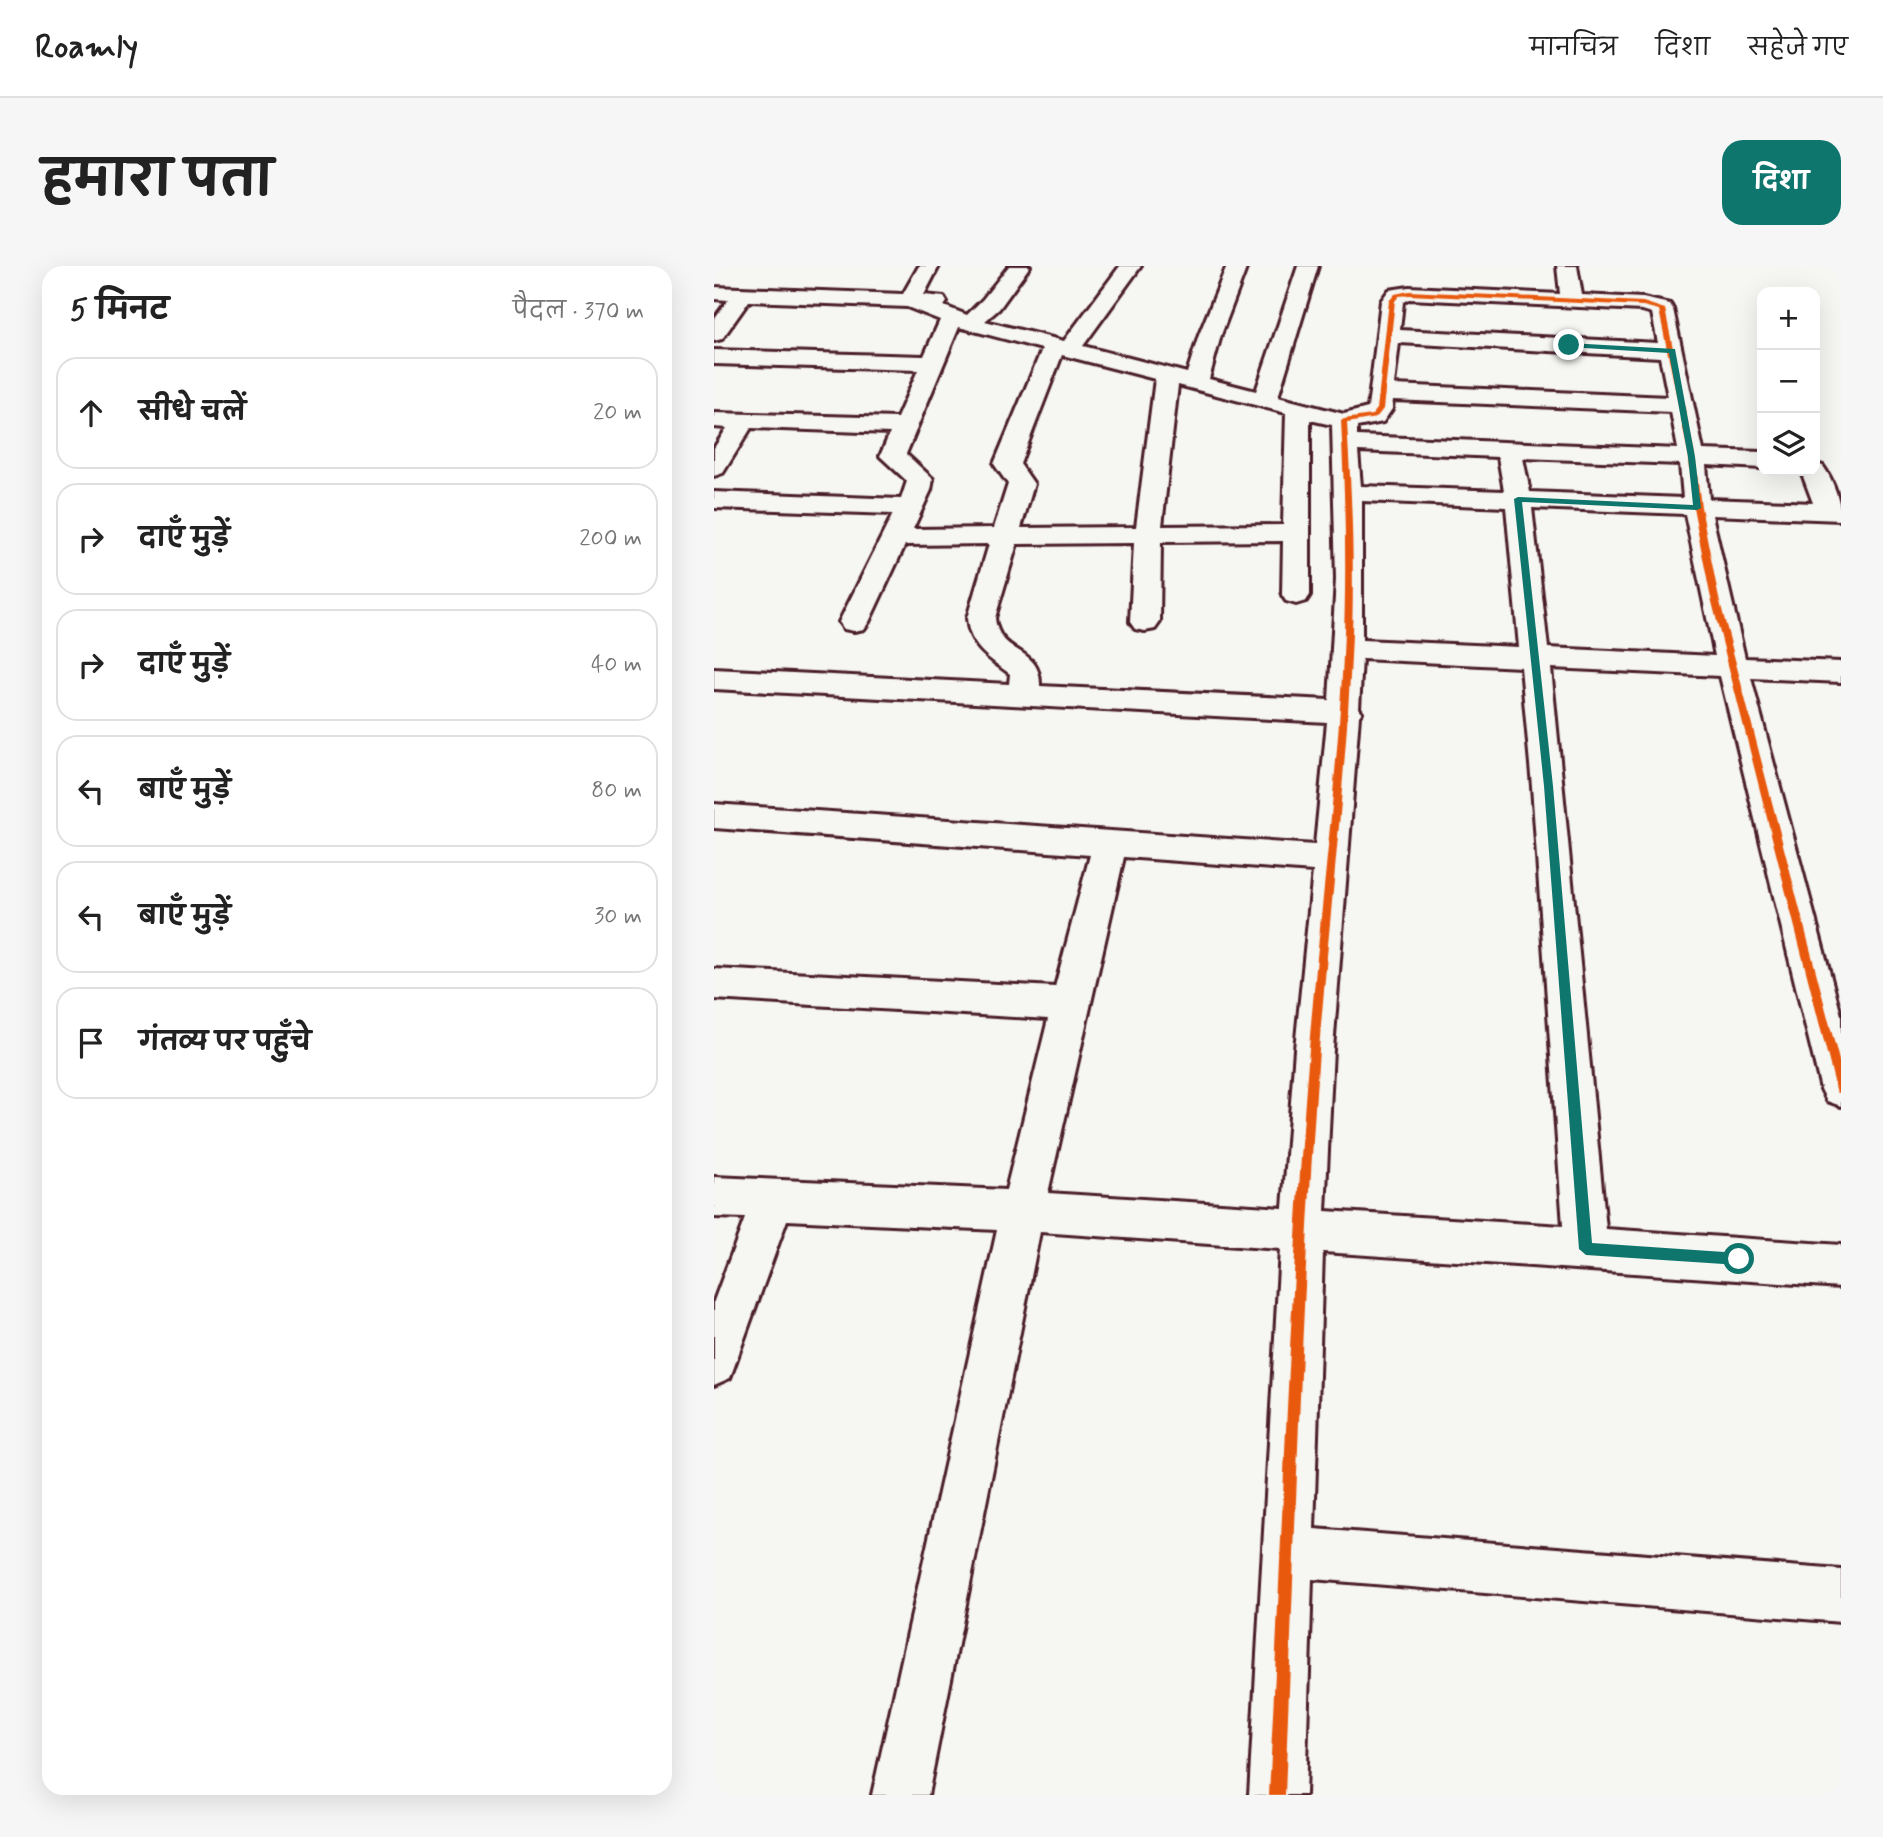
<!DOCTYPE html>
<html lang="hi">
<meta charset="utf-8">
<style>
:root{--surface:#fff;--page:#f6f6f6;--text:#222;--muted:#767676;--line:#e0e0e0;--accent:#0f766e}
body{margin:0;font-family:Mynerve,"Playpen Sans Deva",sans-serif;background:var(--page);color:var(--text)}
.controls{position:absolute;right:21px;top:21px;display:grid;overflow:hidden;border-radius:14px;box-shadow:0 7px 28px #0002}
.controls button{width:63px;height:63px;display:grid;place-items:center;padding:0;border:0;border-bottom:2px solid var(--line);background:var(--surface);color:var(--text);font:35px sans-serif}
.stop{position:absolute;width:21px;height:21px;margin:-16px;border:5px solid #0f766e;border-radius:50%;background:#fff}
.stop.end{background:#0f766e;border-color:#fff;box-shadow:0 2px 7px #0008}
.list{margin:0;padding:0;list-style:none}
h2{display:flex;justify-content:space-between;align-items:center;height:91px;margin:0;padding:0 28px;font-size:30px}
h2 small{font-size:23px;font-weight:400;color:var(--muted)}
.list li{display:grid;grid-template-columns:46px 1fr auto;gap:21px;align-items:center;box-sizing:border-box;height:112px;margin:0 14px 14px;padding:0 14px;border:2px solid var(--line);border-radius:21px}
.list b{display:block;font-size:26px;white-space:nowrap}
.list em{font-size:23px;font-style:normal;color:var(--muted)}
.icon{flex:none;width:38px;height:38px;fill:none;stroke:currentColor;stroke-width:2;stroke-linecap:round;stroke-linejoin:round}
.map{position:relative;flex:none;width:1127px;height:1529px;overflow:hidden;border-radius:21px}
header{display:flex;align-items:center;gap:42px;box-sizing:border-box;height:98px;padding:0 35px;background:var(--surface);border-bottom:2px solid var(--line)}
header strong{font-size:33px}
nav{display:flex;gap:38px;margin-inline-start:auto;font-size:24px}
.intro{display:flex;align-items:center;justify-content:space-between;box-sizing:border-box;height:168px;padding:0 42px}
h1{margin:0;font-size:49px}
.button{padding:18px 32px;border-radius:21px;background:var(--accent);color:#fff;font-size:24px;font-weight:700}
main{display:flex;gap:42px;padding:0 42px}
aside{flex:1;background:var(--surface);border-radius:21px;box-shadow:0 7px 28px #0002}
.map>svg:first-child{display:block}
</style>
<header>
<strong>Roamly</strong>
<nav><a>मानचित्र</a><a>दिशा</a><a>सहेजे गए</a></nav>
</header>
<div class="intro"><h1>हमारा पता</h1><a class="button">दिशा</a></div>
<main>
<aside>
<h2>5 मिनट<small>पैदल · 370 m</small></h2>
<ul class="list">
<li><svg class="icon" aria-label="ahead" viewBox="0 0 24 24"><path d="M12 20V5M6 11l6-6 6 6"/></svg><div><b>सीधे चलें</b></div><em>20 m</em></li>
<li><svg class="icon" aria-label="right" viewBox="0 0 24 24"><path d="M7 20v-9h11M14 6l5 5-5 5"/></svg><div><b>दाएँ मुड़ें</b></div><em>200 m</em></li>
<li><svg class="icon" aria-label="right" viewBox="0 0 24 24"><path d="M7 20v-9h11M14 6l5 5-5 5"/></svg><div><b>दाएँ मुड़ें</b></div><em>40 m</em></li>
<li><svg class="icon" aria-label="left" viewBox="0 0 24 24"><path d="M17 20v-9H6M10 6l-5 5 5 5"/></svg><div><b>बाएँ मुड़ें</b></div><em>80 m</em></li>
<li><svg class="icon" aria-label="left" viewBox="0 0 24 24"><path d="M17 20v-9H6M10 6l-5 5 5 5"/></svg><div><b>बाएँ मुड़ें</b></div><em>30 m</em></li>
<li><svg class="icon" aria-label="arrive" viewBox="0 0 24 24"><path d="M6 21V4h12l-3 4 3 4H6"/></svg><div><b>गंतव्य पर पहुँचे</b></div></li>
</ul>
</aside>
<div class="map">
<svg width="1127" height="1529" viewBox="0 0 1127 1529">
<rect width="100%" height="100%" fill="#f6f6f2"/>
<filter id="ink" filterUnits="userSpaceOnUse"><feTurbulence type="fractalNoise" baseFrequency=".0143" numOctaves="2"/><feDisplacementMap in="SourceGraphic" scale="14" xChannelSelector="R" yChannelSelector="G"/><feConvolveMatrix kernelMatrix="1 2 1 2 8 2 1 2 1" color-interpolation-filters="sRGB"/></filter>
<g filter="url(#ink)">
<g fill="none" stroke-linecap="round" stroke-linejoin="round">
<g stroke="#4a1f2b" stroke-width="6">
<path id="minor" d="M205,0H225L210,29L230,31L233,36L230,40L253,49L269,33L295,0H316L285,43L271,55L350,75L406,0H427L369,80L473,107L485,69L513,0H533L507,69L495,113L542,125L584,0H604L564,131L630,148L654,142L667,35L675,24L695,21L846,28L843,0H863L868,29L929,32L956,38L959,43L989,184L1048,186V202L992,199L995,233L1099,237L1087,205H1101V198L1109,200C1120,215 1127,237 1127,254L998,249L1031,392L1127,396V416L1037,412L1127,749V840L1113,835L1107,823L1006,410L837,402L892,963L1127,979V1021L609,986L600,1263L1127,1304V1356L598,1313L591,1529H535L566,983L326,966L214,1529H158L283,964L73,954L16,1112L0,1119V1035L31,952L0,951V911L292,924L334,753L0,733V703L341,721L376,589L0,562V538L601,579L613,456L0,423V403L295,418L296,408C275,392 255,381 253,352L275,278L191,279L155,356L150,363L140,365L130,363L125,356L179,248L0,242V226L187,233L193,215L166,190L176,167L37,162L9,207L0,210V182L13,162L0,161V147L183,152L204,104L0,98V84L210,90L226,54L193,41L35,35L8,73L0,75V53L14,34L0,33V21L189,28ZM695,33L928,44L938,47L944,77L686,64L689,36ZM245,61L328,83L280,198L294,218L280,262L199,263L217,224L219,213L192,188ZM685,77L946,91L954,131L680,119ZM348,89L441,113L422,261L307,262L320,218L306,198ZM464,119L572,147L569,259L448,260ZM679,134L957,146L964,183L643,170V161L669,156L678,143ZM596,154L618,159L622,313L615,434L326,420C327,379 285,391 281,352L303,278L420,277L416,356L421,363L431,365L441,363L446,356L447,276L569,275L568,329L572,335L582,338L592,335L596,329ZM644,185L784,191L790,225L647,220ZM809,192L966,198L969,232L816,226ZM648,235L792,241L805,381L648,374ZM818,242L971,248L1001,390L834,382ZM648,393L807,401L818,520L849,960L611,945L619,783L645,450L648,446L645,442ZM410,591L599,605L581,783L569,942L334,927Z"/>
</g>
<use href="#minor" fill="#f6f6f2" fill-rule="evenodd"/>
<g stroke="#f6f6f2" stroke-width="5">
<path id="cycleway" d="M695,25L929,36L951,43L981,191L987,241L1004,328L1127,802V828L1123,826L1122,823L996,328L979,241L975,191L945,44L929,40L695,29L685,30L681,35L669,143L662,152L633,157C638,235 641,313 637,391C631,522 615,653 605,784C587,1032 581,1281 571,1529H555C568,1280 575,1031 595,783C605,652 623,521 629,390C633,311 631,234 627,155L630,153L658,149L663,143L675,35L681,28Z"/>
</g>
<use href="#cycleway" fill="#e8590c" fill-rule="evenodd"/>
</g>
</g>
<path fill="#0f766e" d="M855,77L961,83L981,191L987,242L983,244L808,236L839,520L878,977L1025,987L1031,993L1025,999L872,989L865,983L830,520L800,233L804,231L979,239L974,191L955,87L853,81Z"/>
</svg>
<div class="controls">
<button>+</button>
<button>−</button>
<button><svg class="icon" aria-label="layers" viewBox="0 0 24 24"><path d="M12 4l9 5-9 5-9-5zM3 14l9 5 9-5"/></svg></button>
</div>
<div class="stop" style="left:1025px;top:993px"></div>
<div class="stop end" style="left:855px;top:79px"></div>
</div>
</main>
